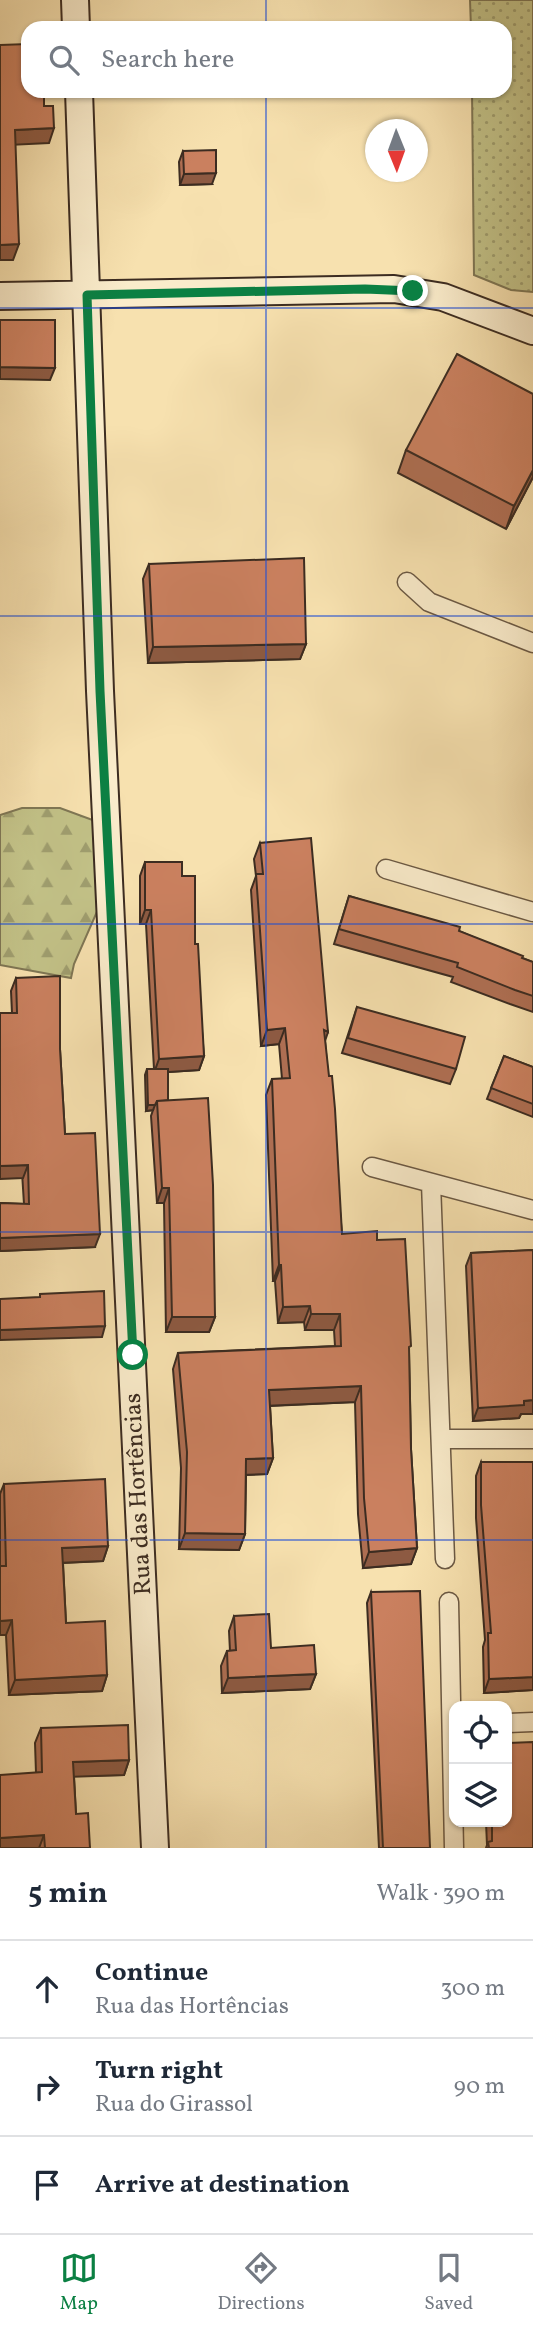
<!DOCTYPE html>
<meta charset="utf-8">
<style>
:root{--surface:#fff;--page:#f2f2f3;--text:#1f2937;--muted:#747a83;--line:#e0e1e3;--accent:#0b8043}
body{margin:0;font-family:Vollkorn,serif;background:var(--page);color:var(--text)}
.controls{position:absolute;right:21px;bottom:21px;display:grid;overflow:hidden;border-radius:14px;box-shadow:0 2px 5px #0004}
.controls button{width:63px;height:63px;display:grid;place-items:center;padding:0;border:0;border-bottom:2px solid var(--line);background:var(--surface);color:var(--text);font:35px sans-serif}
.compass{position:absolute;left:365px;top:119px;width:63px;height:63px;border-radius:50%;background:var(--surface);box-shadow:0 2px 5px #0004;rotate:179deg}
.stop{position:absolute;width:21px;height:21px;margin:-16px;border:5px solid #0b8043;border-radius:50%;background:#fff}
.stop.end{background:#0b8043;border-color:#fff;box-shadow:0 2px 7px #0008}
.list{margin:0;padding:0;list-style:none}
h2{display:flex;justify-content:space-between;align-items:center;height:91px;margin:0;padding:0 28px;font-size:30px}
h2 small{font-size:23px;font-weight:400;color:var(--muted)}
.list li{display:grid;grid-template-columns:46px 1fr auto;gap:21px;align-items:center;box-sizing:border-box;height:98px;padding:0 28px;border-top:2px solid var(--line)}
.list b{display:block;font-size:26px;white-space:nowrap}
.list p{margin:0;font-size:23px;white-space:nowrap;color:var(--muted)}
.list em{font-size:23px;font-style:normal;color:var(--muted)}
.icon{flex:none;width:38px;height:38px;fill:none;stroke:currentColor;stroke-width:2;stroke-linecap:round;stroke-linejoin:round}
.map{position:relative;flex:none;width:533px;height:1848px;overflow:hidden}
.search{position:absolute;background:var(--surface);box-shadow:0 2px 5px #0004;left:21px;right:21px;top:21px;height:77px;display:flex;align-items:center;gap:18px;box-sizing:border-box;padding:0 24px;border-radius:21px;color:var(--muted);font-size:26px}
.sheet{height:385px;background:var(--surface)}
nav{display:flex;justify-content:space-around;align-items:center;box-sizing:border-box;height:98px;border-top:2px solid var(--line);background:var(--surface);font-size:19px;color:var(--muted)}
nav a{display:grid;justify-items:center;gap:4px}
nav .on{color:var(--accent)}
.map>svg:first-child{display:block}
</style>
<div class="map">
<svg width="533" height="1848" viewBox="0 0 533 1848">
<defs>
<pattern id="green-dots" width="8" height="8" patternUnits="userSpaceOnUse" patternTransform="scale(1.75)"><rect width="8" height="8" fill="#c2c187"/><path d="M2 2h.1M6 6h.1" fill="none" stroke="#9f9d6e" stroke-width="1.8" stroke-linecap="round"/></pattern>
<pattern id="forest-firs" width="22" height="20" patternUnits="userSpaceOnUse" patternTransform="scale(1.75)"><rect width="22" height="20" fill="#c2c187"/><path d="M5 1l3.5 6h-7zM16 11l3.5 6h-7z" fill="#9f9d6e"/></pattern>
</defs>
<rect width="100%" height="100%" fill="#f7e1af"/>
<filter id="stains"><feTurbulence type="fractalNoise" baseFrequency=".00286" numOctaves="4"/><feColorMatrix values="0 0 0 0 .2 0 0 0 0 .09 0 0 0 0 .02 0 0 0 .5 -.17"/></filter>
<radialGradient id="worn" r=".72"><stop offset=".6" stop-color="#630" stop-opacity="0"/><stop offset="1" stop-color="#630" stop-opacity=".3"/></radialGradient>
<path fill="url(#green-dots)" stroke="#7f7654" stroke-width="2" d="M470,0H533V292L511,290L474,275L472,91H505V28H471Z"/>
<path fill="url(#forest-firs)" stroke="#7f7654" stroke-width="2" d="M22,808H60L98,822L103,898L74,964L71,978L0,965V815Z"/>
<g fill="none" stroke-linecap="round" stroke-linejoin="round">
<g stroke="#6b5944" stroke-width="21">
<path id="street" d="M407,582L429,602L533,643
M386,869L533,912
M372,1167L533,1210
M431,1183L445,1559
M441,1439H533
M449,1602L454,1848
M507,1723L533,1722"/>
</g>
<g stroke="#3c2c21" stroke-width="30">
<path id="secondary" d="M75,0L76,28
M79,91L100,691L155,1848
M0,296L394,289L443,297L533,331"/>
</g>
<use href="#street" stroke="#faeccb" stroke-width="18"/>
<use href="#secondary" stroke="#faeccb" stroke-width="26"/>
</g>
<path fill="#ae6e52" stroke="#3c2c21" stroke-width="2" d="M183,151L212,184L180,185L179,162Z
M406,450L533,477L506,529L398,473Z
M149,564L306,644L300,659L148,663L143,579Z
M260,843L328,1032L325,1041L342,1234L377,1240L409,1352L411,1449L417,1548L411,1564L363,1568L358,1514L355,1402L270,1406L273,1458L267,1474L246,1475L245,1534L239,1550L179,1549L181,1468L173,1369L178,1353L335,1346L334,1330H305L304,1322L278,1323L275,1281H273L266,1095L272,1079H282L279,1044L261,1046L251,890L256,876L254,859Z
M145,862L182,876L195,944L204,1056L199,1070L168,1072V1100L215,1317L209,1332H166L164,1203H157L151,1116L153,1110L146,1111L145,1075L147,1069H154L146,924H140V876Z
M349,896L459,931L522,958L533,962V1012L510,1004L451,982L453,977L334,944Z
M16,978L60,1049L65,1134L95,1247L0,1251V1203L24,1204L12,1013L11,991Z
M357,1007L456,1069L450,1084L342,1053Z
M504,1056L533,1067V1117L487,1099Z
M533,1250V1414H521L519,1418L473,1421L466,1266L471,1253Z
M481,1462L533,1690L484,1693L483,1647L485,1640L476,1518V1476Z
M4,1484L108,1546L103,1561L63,1563L66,1623L107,1675L102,1691L9,1695L6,1635H0V1494Z
M371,1592L430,1848H379L367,1603Z
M234,1616L271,1648L316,1674L310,1689L222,1693L221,1666L227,1651H230L229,1631Z
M41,1728L129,1760L124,1775L74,1776L76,1814L90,1848H0L36,1773L35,1743Z
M486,1822H507L533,1848H486L487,1845Z"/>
<path fill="#8d5a42" stroke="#3c2c21" stroke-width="2" d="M54,128L49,143L9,145L15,130Z
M216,173L212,184L180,185L184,174Z
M19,244L13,260H0V245Z
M0,367L55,368L50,380L0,379Z
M533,470V477L506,529L514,506Z
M306,644L300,659L148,663L153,647Z
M145,910H151L146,924H140Z
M285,1028L279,1044L261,1046L267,1030Z
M204,1056L199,1070L154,1073L159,1059Z
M148,1105H155L153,1110L146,1111Z
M28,1165L23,1178L0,1179V1166Z
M162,1188H169L164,1203H157Z
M100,1234L95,1247L0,1251V1238Z
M279,1265H281L275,1281H273Z
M310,1306L304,1322L278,1323L283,1307Z
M311,1314H340L334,1330H305Z
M172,1317H215L209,1332H166Z
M105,1326L102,1337L0,1340V1330Z
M361,1386L355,1402L263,1406L269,1390Z
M533,1400V1414H521L519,1418L473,1421L478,1408L524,1401Z
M273,1458L267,1474L241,1475L246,1459Z
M185,1533L245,1534L239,1550L179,1549Z
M108,1546L103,1561L57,1563L62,1548Z
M417,1548L411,1564L363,1568L369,1552Z
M12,1620L6,1635H0V1621Z
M316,1674L310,1689L222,1693L228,1678Z
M107,1675L102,1691L9,1695L15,1680Z
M533,1677V1690L484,1693L489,1679Z
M129,1760L124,1775L67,1777L73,1762Z
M44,1835L39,1848H0V1838Z"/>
<path fill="#ca805f" stroke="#3c2c21" stroke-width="2" d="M28,44V91H44V106H53L54,128L15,130L19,244L0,245V45Z
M216,150V173L184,174L183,151Z
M0,320H55V368L0,367Z
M457,354L533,394V470L514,506L406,450Z
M304,558L306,644L153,647L149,564Z
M311,838L328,1032L324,1030L329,1076H332L335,1109L342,1234L377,1231V1240L405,1239L411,1346L409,1347L411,1449L417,1548L369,1552L364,1498L361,1386L269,1390L273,1458L246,1459L245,1534L185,1533L187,1452L178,1353L341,1346L340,1314H311L310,1306L283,1307L281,1265H279L272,1079L290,1078L285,1028L267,1030L256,874H263L260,843Z
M145,862H182V876H195V944H198L204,1056L159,1059L151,910H145Z
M349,896L460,927L459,931L523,956L522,958L533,962V996L515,990L457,967L458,963L339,929Z
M60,976V1049L65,1134L95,1133L100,1234L0,1238V1203L29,1204L28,1165L0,1166V1013H17L16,978Z
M357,1007L465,1037L456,1069L348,1038Z
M504,1056L533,1067V1104L491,1088Z
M147,1069H168V1100L157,1101L155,1105H148Z
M208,1098L213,1185L215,1317H172L169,1188H162L157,1101Z
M533,1250V1400L524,1401V1405L478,1408L471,1253Z
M104,1291L105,1326L0,1330V1299L40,1297V1294Z
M481,1462H533V1677L489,1679L488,1633H491L481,1505Z
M105,1479L108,1546L62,1548L66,1623L105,1621L107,1675L15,1680L12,1620L0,1621V1566H6L4,1484Z
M420,1591L430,1848H383L371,1592Z
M269,1614L271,1648L314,1645L316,1674L228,1678L227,1651L236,1650L234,1616Z
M128,1725L129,1760L73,1762L76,1814L88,1813L90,1848H45L44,1835L0,1838V1775L42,1772L41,1728Z
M533,1742V1848H489L488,1842L492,1841V1822H507V1743Z"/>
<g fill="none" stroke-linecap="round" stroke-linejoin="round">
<path stroke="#0b8043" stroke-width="9" d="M133,1355L100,691L87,295L365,289L413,291"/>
</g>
<path fill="none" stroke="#1d4ed8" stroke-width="2" stroke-opacity="0.55" d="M266,0V28M266,91V1848M0,308H533M0,616H533M0,924H533M0,1232H533M0,1540H533"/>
<g text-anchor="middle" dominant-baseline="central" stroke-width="5" stroke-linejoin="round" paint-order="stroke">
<g font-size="24" fill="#3c2c21" stroke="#faeccb">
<text transform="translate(139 1494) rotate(-93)">Rua das Hortências</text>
</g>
</g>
<rect width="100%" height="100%" filter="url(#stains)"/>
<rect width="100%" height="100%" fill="url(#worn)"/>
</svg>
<div class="controls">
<button><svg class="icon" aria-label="locate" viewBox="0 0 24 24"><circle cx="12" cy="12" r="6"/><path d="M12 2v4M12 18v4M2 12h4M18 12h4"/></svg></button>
<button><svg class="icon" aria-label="layers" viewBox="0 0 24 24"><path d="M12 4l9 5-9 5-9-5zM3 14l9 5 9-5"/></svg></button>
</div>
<svg class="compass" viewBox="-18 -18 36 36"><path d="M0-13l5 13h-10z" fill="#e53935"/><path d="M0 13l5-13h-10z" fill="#747a83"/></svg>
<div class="stop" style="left:133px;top:1355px"></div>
<div class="stop end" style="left:413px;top:291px"></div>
<div class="search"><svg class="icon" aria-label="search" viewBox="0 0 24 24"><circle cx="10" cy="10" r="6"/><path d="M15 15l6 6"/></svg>Search here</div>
</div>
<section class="sheet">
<h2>5 min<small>Walk · 390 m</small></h2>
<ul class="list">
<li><svg class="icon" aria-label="ahead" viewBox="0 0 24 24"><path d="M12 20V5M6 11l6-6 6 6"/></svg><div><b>Continue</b><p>Rua das Hortências</p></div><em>300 m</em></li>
<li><svg class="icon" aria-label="right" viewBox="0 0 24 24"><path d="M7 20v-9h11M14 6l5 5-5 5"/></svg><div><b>Turn right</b><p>Rua do Girassol</p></div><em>90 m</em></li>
<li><svg class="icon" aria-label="arrive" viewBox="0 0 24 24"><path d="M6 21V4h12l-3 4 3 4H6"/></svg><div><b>Arrive at destination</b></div></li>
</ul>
</section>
<nav>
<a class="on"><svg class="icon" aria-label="map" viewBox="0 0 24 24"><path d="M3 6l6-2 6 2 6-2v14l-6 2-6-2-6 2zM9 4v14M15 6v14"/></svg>Map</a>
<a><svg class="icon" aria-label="directions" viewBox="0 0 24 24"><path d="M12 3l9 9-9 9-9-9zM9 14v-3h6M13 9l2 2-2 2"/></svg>Directions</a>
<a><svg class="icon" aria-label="saved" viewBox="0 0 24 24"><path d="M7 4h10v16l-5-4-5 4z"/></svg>Saved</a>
</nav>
